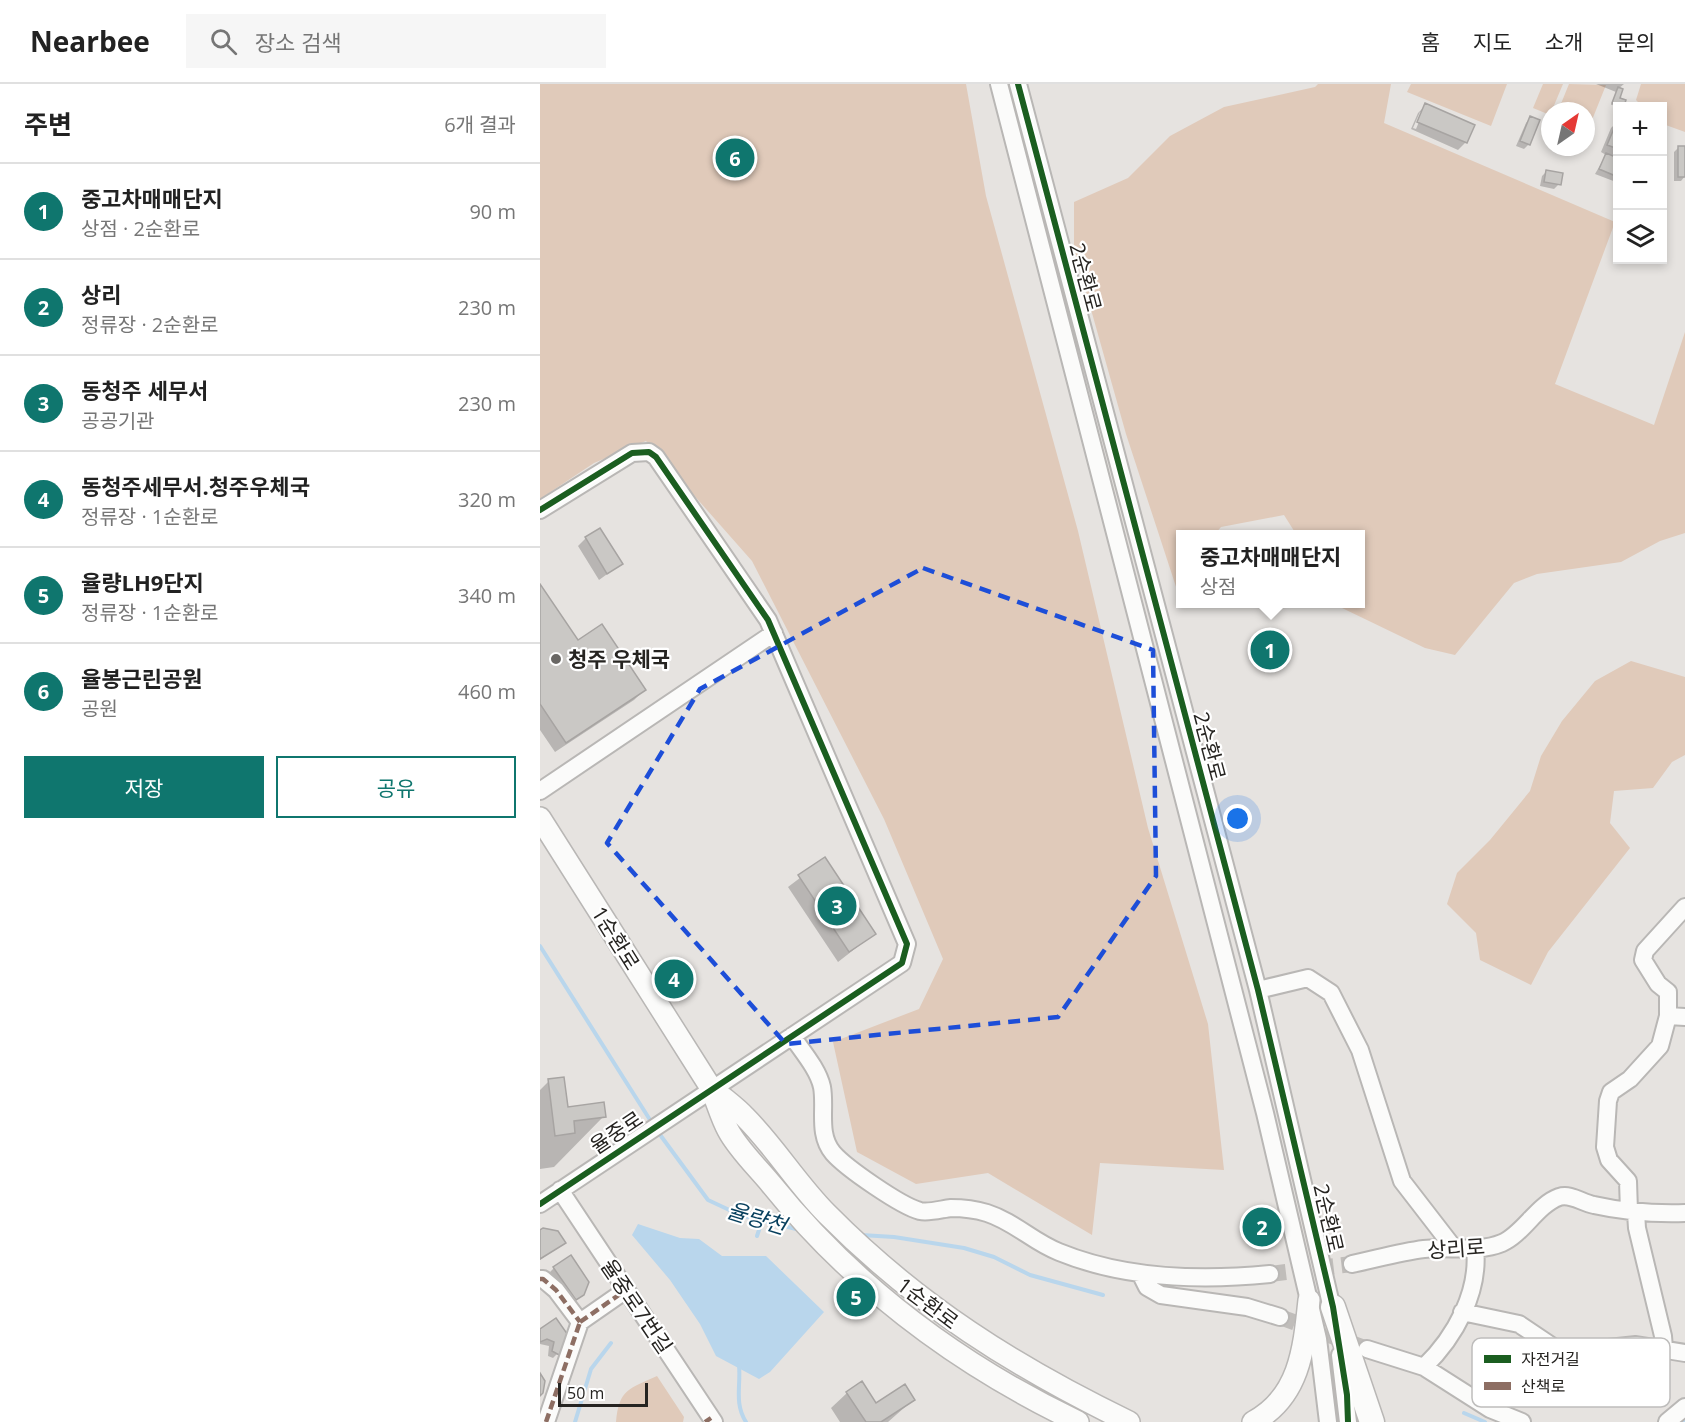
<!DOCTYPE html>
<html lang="ko">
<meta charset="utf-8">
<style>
:root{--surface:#fff;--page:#f6f6f6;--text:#222;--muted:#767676;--line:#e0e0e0;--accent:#0f766e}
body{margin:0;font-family:"Open Sans","Noto Sans KR",sans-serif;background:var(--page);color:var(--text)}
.controls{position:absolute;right:18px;top:18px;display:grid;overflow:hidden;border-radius:0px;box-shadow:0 3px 9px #0003}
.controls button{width:54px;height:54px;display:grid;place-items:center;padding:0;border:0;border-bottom:2px solid var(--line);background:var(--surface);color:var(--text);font:30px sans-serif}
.compass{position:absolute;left:1001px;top:18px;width:54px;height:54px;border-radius:50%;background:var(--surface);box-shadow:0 3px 9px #0003;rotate:34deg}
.scale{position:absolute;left:18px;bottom:15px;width:90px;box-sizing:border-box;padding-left:6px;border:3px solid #262421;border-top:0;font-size:16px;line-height:21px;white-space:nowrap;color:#262421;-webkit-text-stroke:4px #fff;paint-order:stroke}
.you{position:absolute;left:698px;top:735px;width:21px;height:21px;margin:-15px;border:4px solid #fff;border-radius:50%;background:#1a73e8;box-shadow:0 0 0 9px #1a73e833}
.badge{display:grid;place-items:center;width:39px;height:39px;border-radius:50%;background:var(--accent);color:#fff;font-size:20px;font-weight:700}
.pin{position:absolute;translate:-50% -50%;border:3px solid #fff;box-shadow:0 2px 6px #0006}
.popup{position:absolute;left:636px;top:446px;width:189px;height:78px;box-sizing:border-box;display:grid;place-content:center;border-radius:0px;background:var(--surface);filter:drop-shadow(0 2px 4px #0005);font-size:20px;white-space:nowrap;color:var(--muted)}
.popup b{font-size:22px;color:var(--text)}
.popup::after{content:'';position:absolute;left:50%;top:100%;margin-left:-12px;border:12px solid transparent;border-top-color:var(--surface)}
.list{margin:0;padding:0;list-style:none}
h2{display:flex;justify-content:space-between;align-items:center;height:78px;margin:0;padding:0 24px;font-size:26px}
h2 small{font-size:20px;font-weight:400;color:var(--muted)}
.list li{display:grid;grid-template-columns:39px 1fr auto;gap:18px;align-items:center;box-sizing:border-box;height:96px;padding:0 24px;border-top:2px solid var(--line)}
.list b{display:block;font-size:22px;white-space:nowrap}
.list p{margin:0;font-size:20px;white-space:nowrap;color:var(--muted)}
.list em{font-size:20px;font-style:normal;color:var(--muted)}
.actions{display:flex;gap:12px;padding:18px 24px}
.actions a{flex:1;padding:14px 0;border:2px solid var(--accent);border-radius:0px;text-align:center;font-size:21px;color:var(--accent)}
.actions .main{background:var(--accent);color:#fff}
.icon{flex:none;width:33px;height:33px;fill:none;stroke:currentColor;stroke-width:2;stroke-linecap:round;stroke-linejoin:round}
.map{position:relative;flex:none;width:1145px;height:1338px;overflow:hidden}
header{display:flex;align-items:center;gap:36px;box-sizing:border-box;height:84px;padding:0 30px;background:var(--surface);border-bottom:2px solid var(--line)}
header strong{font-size:28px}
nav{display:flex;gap:33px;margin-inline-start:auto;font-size:21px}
.search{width:420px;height:54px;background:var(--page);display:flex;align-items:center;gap:15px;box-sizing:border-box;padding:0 21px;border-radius:0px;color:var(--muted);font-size:22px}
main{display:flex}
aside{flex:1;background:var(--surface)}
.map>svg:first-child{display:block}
</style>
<header>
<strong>Nearbee</strong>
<div class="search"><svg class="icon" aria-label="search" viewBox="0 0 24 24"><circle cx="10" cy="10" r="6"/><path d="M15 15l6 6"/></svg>장소 검색</div>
<nav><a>홈</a><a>지도</a><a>소개</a><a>문의</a></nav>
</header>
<main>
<aside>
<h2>주변<small>6개 결과</small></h2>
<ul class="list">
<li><span class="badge">1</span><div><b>중고차매매단지</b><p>상점 · 2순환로</p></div><em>90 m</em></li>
<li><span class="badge">2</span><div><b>상리</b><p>정류장 · 2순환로</p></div><em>230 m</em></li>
<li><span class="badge">3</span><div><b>동청주 세무서</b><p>공공기관</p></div><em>230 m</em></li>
<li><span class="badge">4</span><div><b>동청주세무서.청주우체국</b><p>정류장 · 1순환로</p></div><em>320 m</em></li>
<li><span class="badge">5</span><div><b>율량LH9단지</b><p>정류장 · 1순환로</p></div><em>340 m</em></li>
<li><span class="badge">6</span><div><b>율봉근린공원</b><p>공원</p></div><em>460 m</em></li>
</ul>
<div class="actions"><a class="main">저장</a><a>공유</a></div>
</aside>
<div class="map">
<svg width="1145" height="1338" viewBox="0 0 1145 1338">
<rect width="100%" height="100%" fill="#e6e3e0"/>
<path fill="#e0caba" d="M0,0H426L446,112L538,447L608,744L668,940L684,1086L560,1079L552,1151L448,1089L376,1100L317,1068L293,958L379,925L403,875L344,735L212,477L106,357L54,379L0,415Z
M778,0H851L844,39L1075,138L1015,300L1114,341L1145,248V449L1120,457L1081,478L997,490L974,499L915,571L885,564L802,524L799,520H820V450H756L744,431L681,443L675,450H640V515L586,350L534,165V118L588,94L630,52L684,23L775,3Z
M871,0H967L951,42L867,8Z
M1003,0H1023L1010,31L993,24Z
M1029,0L1066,1L1046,51V27H1018Z
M1101,0H1145V48L1123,40L1122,22H1102L1096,16Z
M1091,577L1145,593V671L1132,678L1113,704L1074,707L1070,739L1090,764L1008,868L991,901L940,876L936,849L907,820L917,789L950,756L990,707L1001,672L1022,637L1055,597Z
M117,1292L144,1333L143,1338H76C79,1305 89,1305 117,1292Z"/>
<path fill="#b9d6ec" d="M98,1140L140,1154L159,1155L182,1172H226L284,1228L230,1288L219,1295L176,1272L160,1240L130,1196L92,1151Z"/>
<path fill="#0003" fill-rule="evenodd" d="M1056,0H1084L1078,5L1079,15L1084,17L1082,22L1071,21L1076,8Z
M886,21L926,58L918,66L871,45L878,29ZM880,28H883L876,45L873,44Z
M990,34L989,60L984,65L976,62L986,39Z
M1078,37V97L1076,98L1055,90L1066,71L1061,68L1071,44Z
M1139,63L1145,92L1141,97H1134V68Z
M1007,87L1019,100L1014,105L1000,102L1002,92Z
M46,454L81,480L59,496L38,462Z
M0,502L37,558L104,606L94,616L15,668L0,646Z
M285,775L334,850L298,878L248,803Z
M9,997L26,1024L64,1032L14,1083L0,1085V1006Z
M0,1148L24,1159L0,1176Z
M14,1184L43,1210L34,1218L7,1191Z
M16,1236L17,1270L13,1274L8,1272L9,1262L0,1260V1247Z
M307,1309L336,1321L373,1316L348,1338H300L291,1324Z"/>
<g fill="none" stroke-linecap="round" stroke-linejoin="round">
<path stroke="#b9d6ec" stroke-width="4" d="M0,862L112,1039
M118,1048L168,1116L200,1131L260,1146
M321,1151L354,1153L424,1164L454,1173L490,1191L563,1211
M217,1152L222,1137
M199,1281C201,1302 194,1319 206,1338
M924,1329L945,1338
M35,1338L51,1285L71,1259
M1141,1338L1145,1335"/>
</g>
<path fill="#cac8c5" stroke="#a7a4a2" stroke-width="1.5" d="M1078,3L1083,5L1080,14L1086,16L1084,22L1072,19Z
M885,19L935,41L927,59L877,38Z
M990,32L1000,36L990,61L980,57Z
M1078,35V65L1067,61Z
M1138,62H1145V93H1138Z
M1066,69L1078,74V93L1059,85Z
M1006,86L1023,89L1021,101L1004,98Z
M60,444L83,480L67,490L45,453Z
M0,500L38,556L62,540L106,606L26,659L0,620Z
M285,773L336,850L309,868L258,791Z
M24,993L28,1023L64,1018L66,1033L34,1037L35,1049L15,1052L8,995Z
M3,1144L18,1147L26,1159L0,1175V1146Z
M31,1171L49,1198L44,1211L36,1216L13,1183Z
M16,1234L28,1251L19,1271L12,1267L14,1258L7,1255L0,1258V1245Z
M0,1289L5,1297L3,1309L0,1312Z
M322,1297L336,1319L365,1300L375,1316L341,1338H326L306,1308Z"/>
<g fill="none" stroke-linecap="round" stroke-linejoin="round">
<path stroke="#c0bdba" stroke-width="16" stroke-dasharray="16 8" stroke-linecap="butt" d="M730,1190L812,1180
M740,1233L827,1265"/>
<g stroke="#b9b7b5" stroke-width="20">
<path id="minor" d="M459,0L725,1029L778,1255L788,1338
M478,0L718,906L794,1233
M0,426L92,369L109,368L116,373L228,536L367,860L362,879L0,1120
M0,707L234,549
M718,906L768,894L791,909L820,966L862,1097L913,1163
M1128,932L1145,933
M252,952C262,967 278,985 282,1003C286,1024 277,1050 293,1069C306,1084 361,1122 380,1127C389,1129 402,1125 411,1124C423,1124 437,1126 447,1129C475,1138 493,1158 519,1168C585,1195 660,1197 730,1190
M20,1106L174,1338
M1089,1127L1088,1097L1069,1076L1065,1063L1068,1017L1071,1008L1090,995L1120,962L1128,932V908L1118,900L1103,876L1105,867L1145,823
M1096,1129L1097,1144L1123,1252L1124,1264
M812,1180C836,1175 860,1168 884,1165C909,1162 938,1169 962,1159C983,1150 997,1121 1019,1113C1031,1109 1042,1119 1054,1121C1085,1128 1113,1130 1145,1129
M600,1189L607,1203L621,1211L707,1223L740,1233
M0,1195H3L16,1206L40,1238
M922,1228L979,1240L1022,1269L1096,1261L1145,1269
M40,1238L86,1206
M827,1265L884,1283L950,1325L982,1338
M800,1271L808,1338
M884,1283C915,1253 940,1208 935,1164
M6,1338L40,1238
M1127,1338L1145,1323"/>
</g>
<g stroke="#b9b7b5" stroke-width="24">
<path id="major" d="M0,734L171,1004C177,1018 181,1033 188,1046C198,1065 217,1083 231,1100C314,1203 419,1281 538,1338
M174,1006C184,1015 196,1023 205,1033C235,1063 257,1100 287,1130C377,1221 475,1283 589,1338
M713,1338C760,1313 764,1264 769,1216"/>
</g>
<g stroke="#b9b7b5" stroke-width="27">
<path id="highway" d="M793,1223L832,1338"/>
</g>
<use href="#minor" stroke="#fbfbfa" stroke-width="16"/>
<use href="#major" stroke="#fbfbfa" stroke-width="21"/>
<use href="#highway" stroke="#fbfbfa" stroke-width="24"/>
<path stroke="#8d6e63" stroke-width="4.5" stroke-dasharray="9 4.5" stroke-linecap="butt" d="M0,1195H3L16,1206L40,1238
M40,1238L86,1206
M6,1338L40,1238
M165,1338L171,1334"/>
<g stroke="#fff" stroke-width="10">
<path id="cycleway" d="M478,0L718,906L793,1223L807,1311L808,1338
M0,426L92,369L109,368L116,373L228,536L367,860L362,879L0,1120"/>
</g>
<use href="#cycleway" stroke="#1b5e20" stroke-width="6"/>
</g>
<path fill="none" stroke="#1d4ed8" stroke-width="4.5" stroke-dasharray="12 8" stroke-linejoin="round" d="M383,484L613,566L616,792L518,933L246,960L67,759L160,605Z"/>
<circle fill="#696764" stroke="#fff" stroke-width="2" cx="16" cy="575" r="6"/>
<g text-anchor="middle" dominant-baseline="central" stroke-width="4.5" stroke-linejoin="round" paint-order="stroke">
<g font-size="21" fill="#262421" stroke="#fff">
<text transform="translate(546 193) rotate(75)">2순환로</text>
<text transform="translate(670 662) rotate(75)">2순환로</text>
<text transform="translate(76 854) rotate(58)">1순환로</text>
<text transform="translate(76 1048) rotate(-34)">율중로</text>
<text transform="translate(789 1134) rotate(77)">2순환로</text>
<text transform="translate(916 1164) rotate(-4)">상리로</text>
<text transform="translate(388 1219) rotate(37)">1순환로</text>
<text transform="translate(97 1222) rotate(56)">율중로7번길</text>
</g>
<g font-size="21" font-weight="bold" fill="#262421" stroke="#fff" text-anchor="start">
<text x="28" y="575">청주 우체국</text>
</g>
<g font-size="22" font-style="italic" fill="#063e5c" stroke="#fff">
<text transform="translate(217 1133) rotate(17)">율량천</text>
</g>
</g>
<rect x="932" y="1254" width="198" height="69" rx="9" fill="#fff" stroke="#bebdbc" stroke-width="1.5"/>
<rect x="944" y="1271" width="27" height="8" fill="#1b5e20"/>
<rect x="944" y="1298" width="27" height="8" fill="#8d6e63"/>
<g font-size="16" fill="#262421">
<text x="981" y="1281">자전거길</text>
<text x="981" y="1308">산책로</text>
</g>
</svg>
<div class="controls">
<button>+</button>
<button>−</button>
<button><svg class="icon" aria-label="layers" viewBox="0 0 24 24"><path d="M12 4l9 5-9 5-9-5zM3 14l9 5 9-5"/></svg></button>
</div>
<svg class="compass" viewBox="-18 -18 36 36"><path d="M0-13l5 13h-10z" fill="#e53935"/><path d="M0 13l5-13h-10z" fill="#767676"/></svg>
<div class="scale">50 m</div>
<div class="you"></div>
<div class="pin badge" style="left:730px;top:566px">1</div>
<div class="popup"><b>중고차매매단지</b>상점</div>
<div class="pin badge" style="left:722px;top:1143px">2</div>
<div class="pin badge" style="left:297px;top:822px">3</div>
<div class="pin badge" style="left:134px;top:895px">4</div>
<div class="pin badge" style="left:316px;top:1213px">5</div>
<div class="pin badge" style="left:195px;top:74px">6</div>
</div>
</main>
